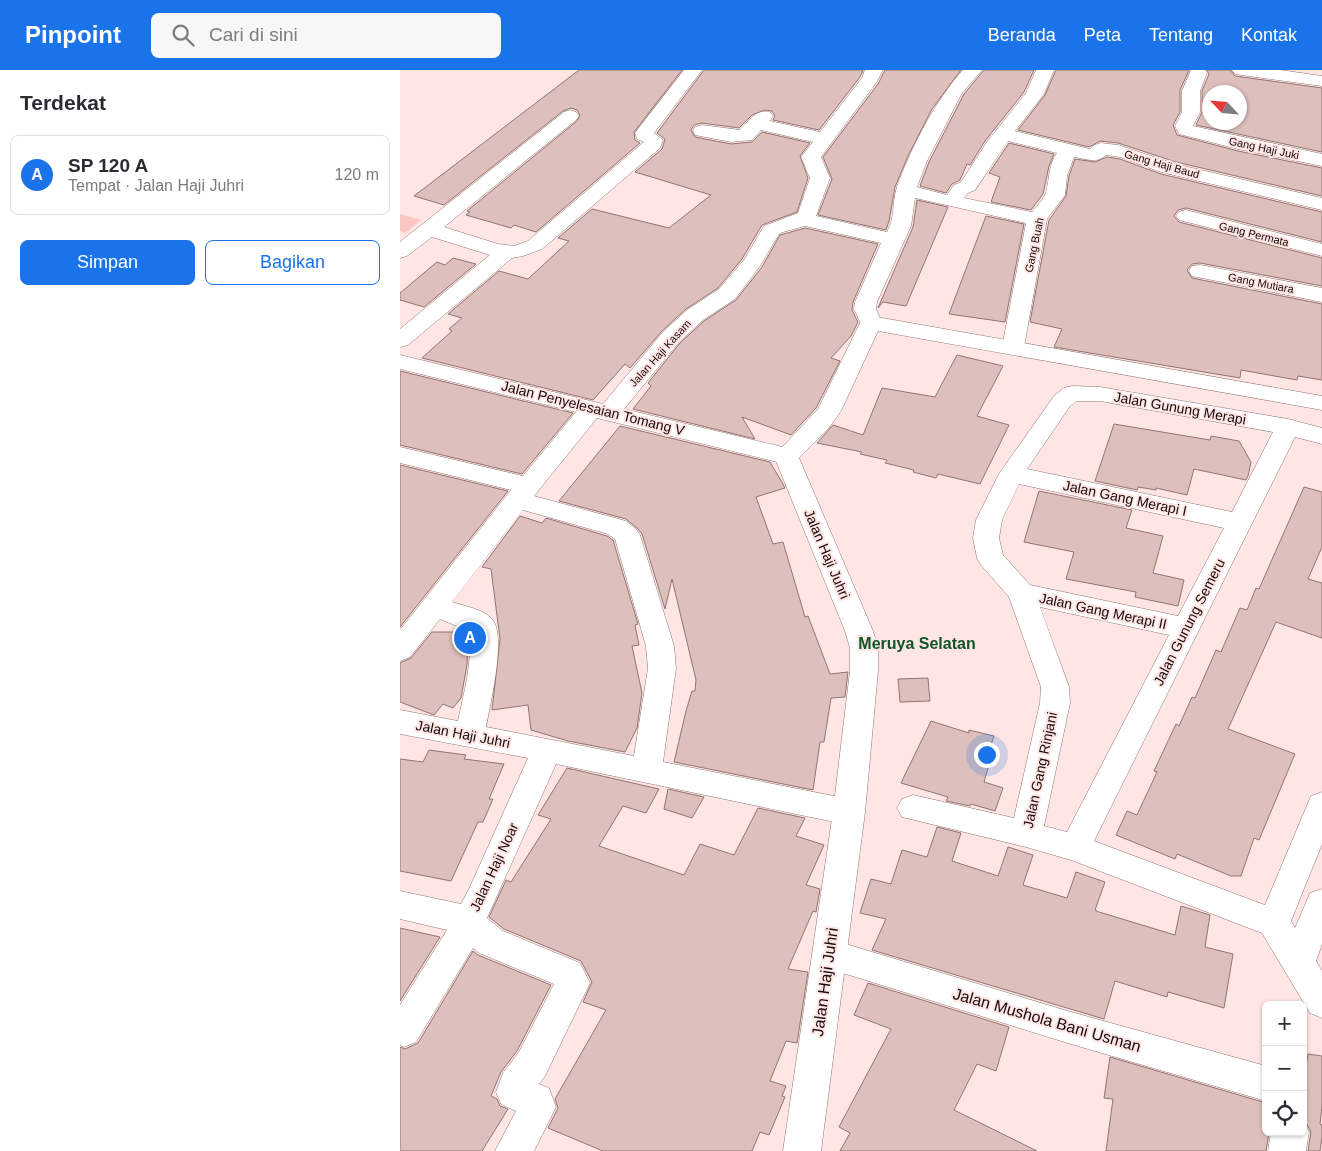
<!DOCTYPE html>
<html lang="id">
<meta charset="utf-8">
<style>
:root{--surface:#fff;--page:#f7f7f7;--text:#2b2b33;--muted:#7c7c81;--line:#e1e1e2;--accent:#1a73e8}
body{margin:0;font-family:Arial,sans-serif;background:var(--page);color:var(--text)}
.controls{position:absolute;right:15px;bottom:15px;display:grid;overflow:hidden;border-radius:8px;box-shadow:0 1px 4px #0004}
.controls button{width:45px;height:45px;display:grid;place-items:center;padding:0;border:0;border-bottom:1px solid var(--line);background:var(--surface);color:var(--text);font:25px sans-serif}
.compass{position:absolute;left:802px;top:15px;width:45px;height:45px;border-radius:50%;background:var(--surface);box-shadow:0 1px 4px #0004;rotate:296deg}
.you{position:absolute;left:586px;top:684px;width:18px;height:18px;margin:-12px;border:4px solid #fff;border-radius:50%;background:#1a73e8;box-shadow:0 0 0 8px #1a73e833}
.badge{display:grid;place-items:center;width:32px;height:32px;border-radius:50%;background:var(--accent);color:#fff;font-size:16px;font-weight:700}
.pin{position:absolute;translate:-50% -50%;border:2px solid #fff;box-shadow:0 1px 5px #0006}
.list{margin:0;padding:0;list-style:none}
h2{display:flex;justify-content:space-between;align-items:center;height:65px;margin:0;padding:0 20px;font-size:21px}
h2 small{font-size:16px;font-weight:400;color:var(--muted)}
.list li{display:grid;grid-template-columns:32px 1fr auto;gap:15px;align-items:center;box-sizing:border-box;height:80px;margin:0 10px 10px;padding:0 10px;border:1px solid var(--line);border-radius:8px}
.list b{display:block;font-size:19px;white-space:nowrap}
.list p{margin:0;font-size:16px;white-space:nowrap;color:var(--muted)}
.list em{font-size:16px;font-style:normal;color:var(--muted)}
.actions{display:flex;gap:10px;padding:15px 20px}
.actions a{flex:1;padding:11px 0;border:1px solid var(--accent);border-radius:8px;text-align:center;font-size:18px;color:var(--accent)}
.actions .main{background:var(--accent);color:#fff}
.icon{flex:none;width:28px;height:28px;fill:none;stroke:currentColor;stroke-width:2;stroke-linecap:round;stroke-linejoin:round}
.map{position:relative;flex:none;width:922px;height:1081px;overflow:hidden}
header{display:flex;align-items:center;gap:30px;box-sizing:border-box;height:70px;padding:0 25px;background:var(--accent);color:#fff}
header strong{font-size:24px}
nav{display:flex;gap:28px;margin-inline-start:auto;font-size:18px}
.search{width:350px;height:45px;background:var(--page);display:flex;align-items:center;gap:12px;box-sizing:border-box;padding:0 18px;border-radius:8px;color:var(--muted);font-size:19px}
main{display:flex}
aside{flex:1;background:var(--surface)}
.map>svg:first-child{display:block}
</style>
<header>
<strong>Pinpoint</strong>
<div class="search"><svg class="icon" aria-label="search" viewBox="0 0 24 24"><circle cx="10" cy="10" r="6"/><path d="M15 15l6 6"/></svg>Cari di sini</div>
<nav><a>Beranda</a><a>Peta</a><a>Tentang</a><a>Kontak</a></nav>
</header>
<main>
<aside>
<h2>Terdekat<small></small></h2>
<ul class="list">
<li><span class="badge">A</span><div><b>SP 120 A</b><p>Tempat · Jalan Haji Juhri</p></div><em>120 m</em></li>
</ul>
<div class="actions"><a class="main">Simpan</a><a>Bagikan</a></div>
</aside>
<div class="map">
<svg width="922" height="1081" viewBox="0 0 922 1081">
<rect width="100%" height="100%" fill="#ffe5e3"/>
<path fill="#fbc7c3" d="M0,144L21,150L5,163L0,161Z"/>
<path fill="#ddbfbc" stroke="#917573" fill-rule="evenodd" d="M179,0H282L234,62L235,70L240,73L136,162L114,155L111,158L66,145L70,142L67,141L177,51L180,45L177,40L171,38L163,41L44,135L14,126Z
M304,0H463L460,7L419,60L373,50L375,46L372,41L365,40L352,45L339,58L302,53L294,55L291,60L295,67L331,74L352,72L362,62L410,73L400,86L408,108L397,142L362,155L342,189L318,218L286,239L262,261L230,298L225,294L193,330L22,288L52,261L49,259L62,248L48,244L99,201L128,209L169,171L158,168L192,139L269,158L311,125L235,102L262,79L265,69L257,63Z
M485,0H561L532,39L508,86L495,117L489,151L486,160L418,145L432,109L423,87L478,14Z
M584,0H634L624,22L585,71L570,95L567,94L560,110L552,114L546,123L520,116L529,92L564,24Z
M656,0H789L780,20V42L773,55L777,65L838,81L922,98V126L776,92L718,73L700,71L689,77L618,60L645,25Z
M807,0H830L835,6L922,18V82L796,55L802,42V21L809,4ZM810,22H840V52H810Z
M609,73L654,84L649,96L643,124L631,140L591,132L600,107L589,103Z
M707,87L720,89L761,104L922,142V172L786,138L778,140L774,146L779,152L922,188V216L800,193L792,194L787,200L792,208L922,234V310L898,306L897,310L841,300L840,308L654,277L662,259L630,252L649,150L666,126L669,106L675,89L695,92Z
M517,130L548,137L506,236L483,232L478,238L513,157Z
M586,146L624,154L605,252L549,244Z
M405,158L478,174L453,232L452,240L458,252L451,266L431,288L440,291L416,338L391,365L342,347L355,369L233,339L251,316L248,313L280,273L304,251L336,230L362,197L380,165Z
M53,188L76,194L24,237L0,230V223L37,192L45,195Z
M557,285L603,296L577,346L609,355L580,414L538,404L536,408L513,402L514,400L485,393L487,390L460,384L462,382L417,373L433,355L463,365L482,318L535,327Z
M0,301L173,343L122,404L0,375Z
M714,354L810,370L811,366L839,371L851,392L848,406L846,410L794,399L787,425L756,418V420L738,417L737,420L695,411Z
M220,356L370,392L383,414L385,418L356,427L373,474L383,472L405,547L408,546L430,604L448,602L445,627L431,628L424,672H420L413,720L274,692L286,641L292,621H295L296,610L272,509L265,539L242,464L237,458L226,449L159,431Z
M0,395L108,421L0,557Z
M904,417L922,422V477L908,509L922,513V568L876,552L828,659L895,684L859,770L854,768L841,806H831L777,784L775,789L716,765L727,741L737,745L757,702L754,701L776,654L779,656L792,627L795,628L816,580L821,582L840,538L847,540L856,518L859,519Z
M639,421L732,440L726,458L763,466L753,503L784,510L778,536L735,527L736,522L666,509L674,482L624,472Z
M120,446L142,453L146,448L207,466L213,470L238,554L235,555L239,575L232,576L242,623L237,658L225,682L168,671L131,660L128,635L92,640L100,569L91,499L82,497Z
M32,562H66L68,572L67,595L61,628L53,638L43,634L34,645L0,632V593L11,588Z
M528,608L530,631L500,632L498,609Z
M531,651L569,663V660L594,666L587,687L591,688L584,712L603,718L595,741L571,734L570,736L546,731L548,727L501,713Z
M29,680L66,685L64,689L104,694L89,729H93L83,752H78L51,811L0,801V689L23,692Z
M167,698L259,719L246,743L223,736L199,776L284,805L300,774L334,785L358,738L405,748L396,766L424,775L406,815L420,819L416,842L413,841L388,899L408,902L397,973L386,971L370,1011L386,1016L382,1026L385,1027L369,1065L360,1062L352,1081H203L148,1058L158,1038L155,1029L206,940L183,932L192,912L181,891L104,859L89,847L106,810L111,812L151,749L138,745Z
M268,719L304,727L292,748L264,739Z
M537,757L561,763L552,791L598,806L608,777L633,785L623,815L667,828L676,802L705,812L695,840L699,842L775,865L781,836L810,845L805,877L833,884L824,938L768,922L767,927L715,911L704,949L472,880L486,849L460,843L471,809L491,814L502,780L527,787Z
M0,858L40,867L0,931Z
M73,881L78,885L151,915L117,981L101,1002L91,1026L97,1029L100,1036L108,1039L82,1081H0V977L5,979L18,973Z
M468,913L609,957L596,1001L577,994L554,1040L637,1081H440L450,1063L439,1057L491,959L454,945Z
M908,984L922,986V1036L920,1054L922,1055V1067L920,1081H908L911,1062L903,1047V1017Z
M710,987L866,1033V1062H869L866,1081H706L713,1029L704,1028Z"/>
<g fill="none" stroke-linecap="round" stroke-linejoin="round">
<g stroke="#8f7471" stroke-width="1">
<path id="street" d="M284,0H302L254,63L263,70L260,78L142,179L123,186L112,188L8,275L0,277V259L90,185L32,167L7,186L0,188V172L164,42L170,40L176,42L179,46L176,50L44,157L98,174L114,176L128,171L244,72L237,69L235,63Z
M465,0H483L476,13L421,87L430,108L416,146L487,162C495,149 492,132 497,117C511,78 535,31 563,0H582L562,23L527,91L517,117L547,125L554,115L561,112L587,72L626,23L636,0H654L644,24L615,61L690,79L694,75L701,73L718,75L775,94L922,128V140L761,102L720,87L706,85C697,94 686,89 674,87L667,106L665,125L647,149L624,277L621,282L613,284L605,282L602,277L626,153L515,128L511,156L477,232L476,239L482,253L479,258L471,260L463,258L454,239L455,232L481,173L405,156L383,162L379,164L360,196L335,229L303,250L279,272L224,339L395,380L398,386L395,392L386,394L197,348L134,426L226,451L236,459L240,465L274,576L276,598L263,692L449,729L460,733L465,742L460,751L449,755L156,694L87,848L103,861L180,893L190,913L145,1006L139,1014L149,1018L156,1037L134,1081H95L116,1041L101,1034L96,1022L103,1003L119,982L154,914L79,883L73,878L16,972L4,977L0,975V935L47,860L0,849V821L61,834L69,819L128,688L0,664V640L58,651C64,622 73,591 69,561L40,549L10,587L0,591V560L111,420L0,393V377L123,406L176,342L0,299V285L203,334L263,262L287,240L319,219L344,190L364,156L398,143L410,108L401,87L413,72L361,60L352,70L331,72L295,65L293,61L295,57L302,55L340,60C349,51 356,39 370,42L373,46L370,51L420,62L462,8ZM608,71L657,83C648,95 650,108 646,122C644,129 637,136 632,142L564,128L568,123L575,120ZM123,440L208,464L215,469L246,576L248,598L234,686L86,657C90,635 107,565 92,549C83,539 64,536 52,532Z
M791,0H805L807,3L800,21V42L793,56L922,84V96L838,79L779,64L775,56L782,42V21Z
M832,0H880L922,6V16L841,5L835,4Z
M786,140L922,174V186L779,150L776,146L779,142Z
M800,195L922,218V232L792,206L789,201L792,196Z
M672,316L700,317L888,349L922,358V374L895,367L694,771L865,835L911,726L922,722V774L891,851L895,858L910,823L922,819V874L916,891L922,901V948L910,943L862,863L671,790L626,777L502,747L497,738L502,729L513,725L614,748L640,633L641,617L609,527L581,495L577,488L573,468L576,450L599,404L654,326L664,318ZM677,331H700L873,362L832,442L627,399L670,336ZM619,414L824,458L778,546L630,515L603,485L599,468L602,450ZM640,537L769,565L667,762L644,756L670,633L669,617Z
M429,869L671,942L866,996V1031L671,974L417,895L412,884L417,873Z
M903,1049L909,1062L906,1081H868L871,1062H903Z"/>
</g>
<g stroke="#8f7471" stroke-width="1">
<path id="secondary" d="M471,246L922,326V340L478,261L441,341L428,359L399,388L473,561L478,578V601L465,742L421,1081H383L433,742L450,601V578L445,561L374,386L418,339L460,253L463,248Z"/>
</g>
<use href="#street" fill="#fff" fill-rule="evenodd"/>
<use href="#secondary" fill="#fff" fill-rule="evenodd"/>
</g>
<g text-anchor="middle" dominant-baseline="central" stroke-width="4" stroke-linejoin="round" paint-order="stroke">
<g font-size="11" fill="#150b0b" stroke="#ffe5e3">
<text transform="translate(864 78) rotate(12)">Gang Haji Juki</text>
<text transform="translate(762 94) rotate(16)">Gang Haji Baud</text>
<text transform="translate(854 164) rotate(14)">Gang Permata</text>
<text transform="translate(634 175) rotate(-78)">Gang Buah</text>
<text transform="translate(861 213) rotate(11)">Gang Mutiara</text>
<text transform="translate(260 283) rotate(-48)">Jalan Haji Kasam</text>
</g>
<g font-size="14" fill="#150b0b" stroke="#ffe5e3">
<text transform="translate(193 338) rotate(14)">Jalan Penyelesaian Tomang V</text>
<text transform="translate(780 338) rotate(10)">Jalan Gunung Merapi</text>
<text transform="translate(725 428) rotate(12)">Jalan Gang Merapi I</text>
<text transform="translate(427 484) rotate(67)">Jalan Haji Juhri</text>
<text transform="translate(703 541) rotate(12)">Jalan Gang Merapi II</text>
<text transform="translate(789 552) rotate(-63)">Jalan Gunung Semeru</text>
<text transform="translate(63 664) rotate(11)">Jalan Haji Juhri</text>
<text transform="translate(640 700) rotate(-78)">Jalan Gang Rinjani</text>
<text transform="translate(94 797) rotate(-65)">Jalan Haji Noar</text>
</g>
<g font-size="16" font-weight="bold" fill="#0e5528" stroke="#ffe5e3">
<text x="517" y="573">Meruya Selatan</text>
</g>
<g font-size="16" fill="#150b0b" stroke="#ffe5e3">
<text transform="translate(425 912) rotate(-82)">Jalan Haji Juhri</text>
<text transform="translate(647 950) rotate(16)">Jalan Mushola Bani Usman</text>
</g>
</g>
</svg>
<div class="controls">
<button>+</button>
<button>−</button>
<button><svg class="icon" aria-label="locate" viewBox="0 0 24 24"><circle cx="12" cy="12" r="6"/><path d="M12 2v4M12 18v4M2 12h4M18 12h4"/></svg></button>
</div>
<svg class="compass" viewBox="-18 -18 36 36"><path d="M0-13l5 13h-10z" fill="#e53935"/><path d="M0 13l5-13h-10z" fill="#7c7c81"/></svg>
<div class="you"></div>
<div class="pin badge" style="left:70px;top:568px">A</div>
</div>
</main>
